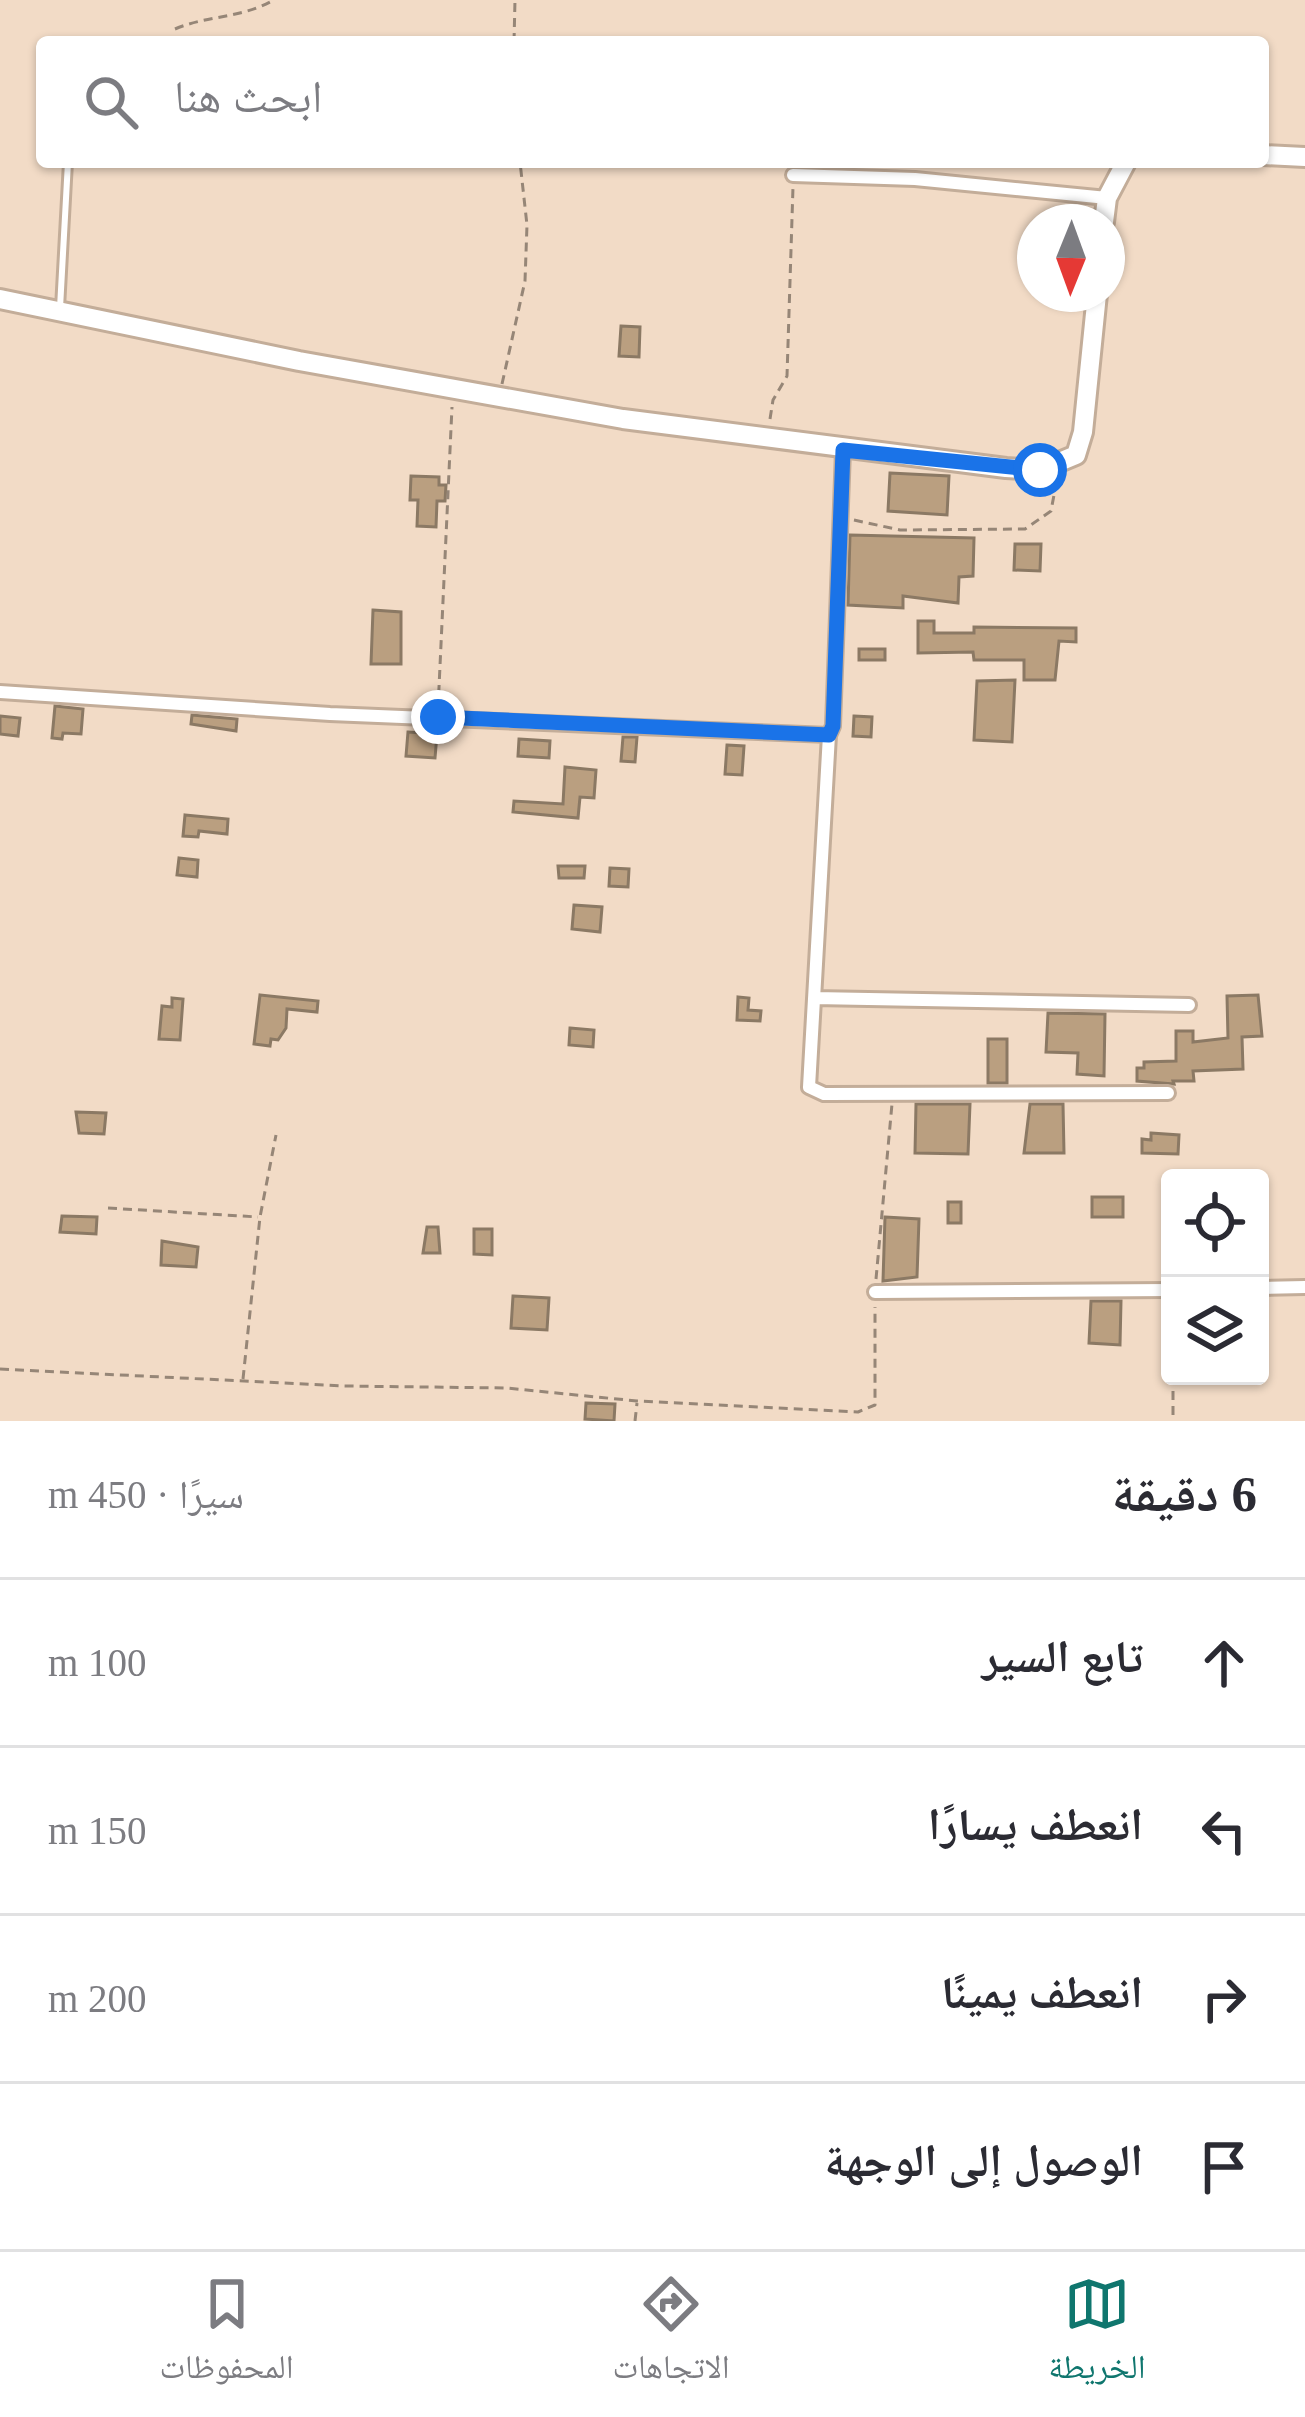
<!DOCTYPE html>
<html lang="ar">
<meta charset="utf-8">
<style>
:root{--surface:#fff;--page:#f7f7f7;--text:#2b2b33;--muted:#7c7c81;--line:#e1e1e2;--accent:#0f766e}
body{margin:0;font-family:"Times New Roman","Noto Naskh Arabic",serif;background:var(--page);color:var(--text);direction:rtl}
.controls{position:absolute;right:36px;bottom:36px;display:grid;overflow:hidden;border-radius:12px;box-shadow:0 3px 9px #0004}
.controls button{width:108px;height:108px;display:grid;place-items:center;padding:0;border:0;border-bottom:3px solid var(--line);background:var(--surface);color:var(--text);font:60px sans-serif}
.compass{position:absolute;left:1017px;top:204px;width:108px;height:108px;border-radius:50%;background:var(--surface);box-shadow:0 3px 9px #0004;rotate:181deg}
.stop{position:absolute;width:36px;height:36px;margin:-27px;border:9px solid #1a73e8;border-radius:50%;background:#fff}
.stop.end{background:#1a73e8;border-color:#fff;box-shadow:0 3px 12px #0008}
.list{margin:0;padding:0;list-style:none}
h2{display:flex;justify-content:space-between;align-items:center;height:156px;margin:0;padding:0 48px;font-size:51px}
h2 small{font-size:39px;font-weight:400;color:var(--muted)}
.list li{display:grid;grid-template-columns:78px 1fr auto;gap:36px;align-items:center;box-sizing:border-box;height:168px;padding:0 48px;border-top:3px solid var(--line)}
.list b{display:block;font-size:45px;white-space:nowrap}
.list em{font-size:39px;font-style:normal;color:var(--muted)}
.icon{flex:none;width:66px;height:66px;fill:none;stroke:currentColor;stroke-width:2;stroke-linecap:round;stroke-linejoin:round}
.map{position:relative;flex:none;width:1305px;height:1421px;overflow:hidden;direction:ltr}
.search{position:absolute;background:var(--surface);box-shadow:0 3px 9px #0004;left:36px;right:36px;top:36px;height:132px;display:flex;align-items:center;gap:30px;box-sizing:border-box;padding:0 42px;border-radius:12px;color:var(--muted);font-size:45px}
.sheet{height:828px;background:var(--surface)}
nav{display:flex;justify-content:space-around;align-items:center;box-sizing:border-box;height:168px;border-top:3px solid var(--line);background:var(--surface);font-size:33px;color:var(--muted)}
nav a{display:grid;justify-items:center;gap:6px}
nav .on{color:var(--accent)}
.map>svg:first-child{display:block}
</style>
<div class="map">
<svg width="1305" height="1421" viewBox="0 0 1305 1421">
<rect width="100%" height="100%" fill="#f2dbc6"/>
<path fill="#ba9f80" stroke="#8b7964" stroke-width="3" d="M621,326L640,327L639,357L619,356Z
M890,473L949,476L947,515L888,511Z
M411,476L439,477V485H446L445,501H437L436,527L417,526L418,500H410Z
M850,535L974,538L973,576L959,577L958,603L903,596V608L848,605Z
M1015,544H1041L1040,571L1014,570Z
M373,610L401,612V664H371Z
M918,621H934V633H974V627L1076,628V642L1059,641L1055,680H1024V660H974L973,652L918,653Z
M859,649H885V660H859Z
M1015,680L1012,742L974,740L977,681Z
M55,706L83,709L81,734L63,733L62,739L52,738Z
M192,715L237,719L236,731L191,724Z
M0,716L20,718L18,736L0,734Z
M854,716L872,717L871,737L853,736Z
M408,732L437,734L435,758L406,756Z
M623,737H637L635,762L621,761Z
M519,739L550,741L549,758L518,756Z
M727,745L744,746L742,775L725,774Z
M565,767L596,770L594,798L580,797L578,818L513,812L514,801L563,804Z
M185,815L228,819L227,834L199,831L198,837L183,836Z
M179,858L198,860L197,877L177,875Z
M558,866H585L584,878H559Z
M610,868L629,869L628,887L609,886Z
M574,905L602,907L600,932L572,929Z
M260,995L318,1001L317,1012L287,1009L286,1028L278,1040L271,1039L270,1046L254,1044Z
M1258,995L1262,1036L1242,1037L1243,1069L1193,1071L1194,1081H1173L1174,1084L1137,1081V1068H1144V1062L1176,1061V1031H1193V1042L1228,1038L1227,996Z
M738,997L749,998L748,1010L761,1011L760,1021L737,1020Z
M172,998L183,999L180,1040L159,1039L162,1006L172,1007Z
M1048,1013L1105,1014L1104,1076L1077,1074L1078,1053L1046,1052Z
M570,1028L594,1030L593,1047L569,1045Z
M988,1039H1007V1083H988Z
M916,1104H970L968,1154L915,1153Z
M1030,1104H1063L1064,1153H1024Z
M76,1112L106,1113L104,1134L79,1133Z
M1151,1133L1179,1135L1178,1154L1142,1153V1139L1151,1140Z
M1092,1197H1123V1217H1092Z
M948,1202H961V1223H948Z
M62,1216L97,1217L96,1234L60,1232Z
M885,1217L919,1219L917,1277L883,1281Z
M427,1227H438L440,1253H423Z
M474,1229H492V1255L474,1254Z
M162,1241L198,1247L196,1267L161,1265Z
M513,1296L549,1298L547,1330L511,1328Z
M1091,1301H1121L1120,1345L1089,1343Z
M586,1403L615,1404L614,1421L585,1419Z"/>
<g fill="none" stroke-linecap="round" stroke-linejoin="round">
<g stroke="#c3ad99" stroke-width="12">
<path id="lane" d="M60,308L68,162"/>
</g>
<g stroke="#c3ad99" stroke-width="18">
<path id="street" d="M793,175L915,179L1107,198
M0,692L330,714L829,735L833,726L843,450
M829,735L809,1087L824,1094L1168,1093
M814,998L1189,1005
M1260,1288L1305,1287
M875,1292L1170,1290"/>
</g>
<g stroke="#c3ad99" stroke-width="24">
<path id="secondary" d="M1263,155L1305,157
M1104,222L1107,198L1126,162
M0,299L299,361L623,419L1006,468L1040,470L1076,455L1083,432L1097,294"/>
</g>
<path stroke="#968677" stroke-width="3" stroke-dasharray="9 6" stroke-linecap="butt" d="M175,29C208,15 240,19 274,0
M514,42L515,0
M502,384L525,281L527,225L520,162
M770,419L773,400L787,376L793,187
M854,520L900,530L1025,529L1051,511L1057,479
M438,709L452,407
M108,1208L258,1217
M876,1279L892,1104
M0,1369L344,1386L506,1388L637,1401L858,1412L875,1405V1307
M1173,1376V1421
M243,1379L260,1217L276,1135
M635,1421L637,1403"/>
<use href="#lane" stroke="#fff" stroke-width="6"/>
<use href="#street" stroke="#fff" stroke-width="12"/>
<use href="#secondary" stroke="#fff" stroke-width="18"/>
</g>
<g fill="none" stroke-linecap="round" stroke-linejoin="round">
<path stroke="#1a73e8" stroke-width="15" d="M438,717L829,735L833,726L843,450L1040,470"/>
</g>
</svg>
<div class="controls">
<button><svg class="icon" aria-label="locate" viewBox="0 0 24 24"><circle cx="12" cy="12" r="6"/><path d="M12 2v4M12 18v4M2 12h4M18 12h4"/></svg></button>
<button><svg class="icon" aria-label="layers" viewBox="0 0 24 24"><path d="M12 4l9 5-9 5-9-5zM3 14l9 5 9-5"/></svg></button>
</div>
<svg class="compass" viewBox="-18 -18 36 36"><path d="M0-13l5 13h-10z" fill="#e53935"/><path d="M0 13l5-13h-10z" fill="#7c7c81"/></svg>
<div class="stop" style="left:1040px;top:470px"></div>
<div class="stop end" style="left:438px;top:717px"></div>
<div class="search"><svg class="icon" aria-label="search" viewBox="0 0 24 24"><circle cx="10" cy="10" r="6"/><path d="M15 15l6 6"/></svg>ابحث هنا</div>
</div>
<section class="sheet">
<h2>6 دقيقة<small>سيرًا · 450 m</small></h2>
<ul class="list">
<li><svg class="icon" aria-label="ahead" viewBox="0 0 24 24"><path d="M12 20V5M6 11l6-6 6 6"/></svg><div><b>تابع السير</b></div><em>100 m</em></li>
<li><svg class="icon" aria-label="left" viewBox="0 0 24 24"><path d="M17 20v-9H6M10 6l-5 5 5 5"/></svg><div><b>انعطف يسارًا</b></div><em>150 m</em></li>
<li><svg class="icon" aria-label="right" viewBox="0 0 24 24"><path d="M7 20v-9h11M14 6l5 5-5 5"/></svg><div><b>انعطف يمينًا</b></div><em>200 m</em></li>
<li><svg class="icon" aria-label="arrive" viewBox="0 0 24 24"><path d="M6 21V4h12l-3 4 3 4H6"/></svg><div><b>الوصول إلى الوجهة</b></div></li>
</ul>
</section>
<nav>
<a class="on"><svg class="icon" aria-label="map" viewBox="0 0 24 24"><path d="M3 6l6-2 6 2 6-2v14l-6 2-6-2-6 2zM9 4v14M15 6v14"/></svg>الخريطة</a>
<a><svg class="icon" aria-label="directions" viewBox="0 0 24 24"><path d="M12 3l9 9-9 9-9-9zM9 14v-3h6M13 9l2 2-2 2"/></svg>الاتجاهات</a>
<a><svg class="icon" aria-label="saved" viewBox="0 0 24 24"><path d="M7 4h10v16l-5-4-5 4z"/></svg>المحفوظات</a>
</nav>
